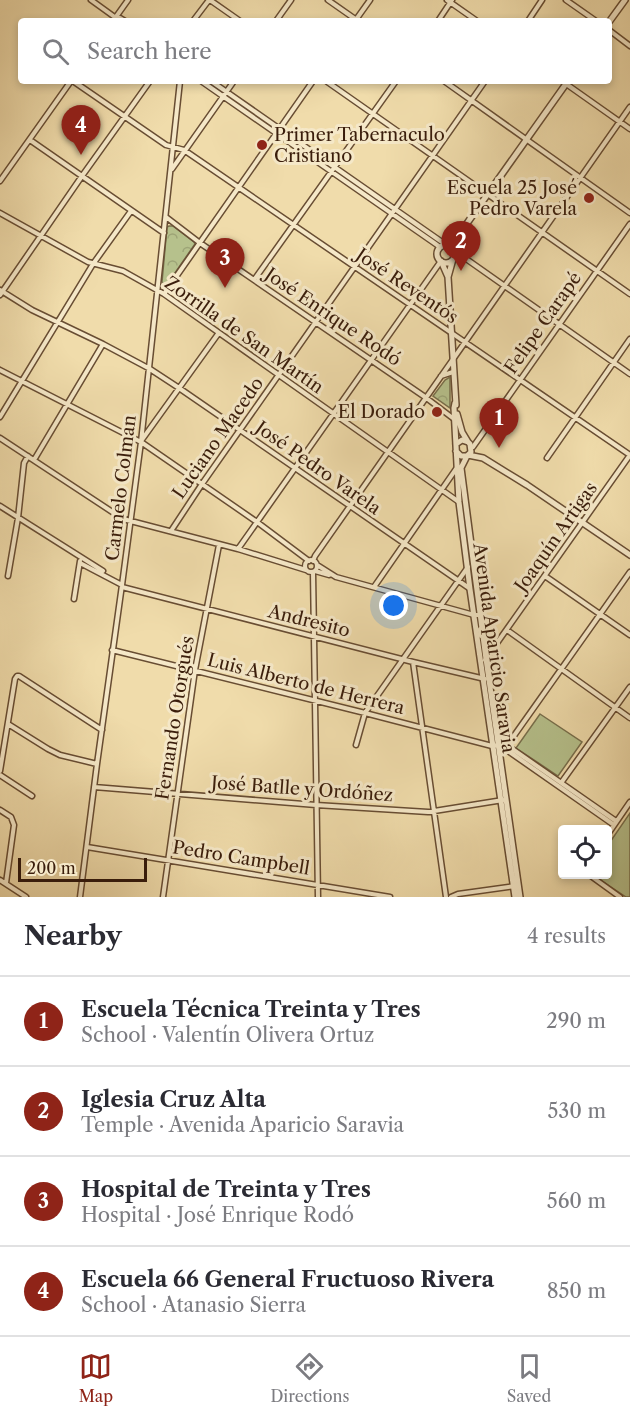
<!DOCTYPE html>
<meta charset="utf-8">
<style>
:root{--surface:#fff;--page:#f7f7f7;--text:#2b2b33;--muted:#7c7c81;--line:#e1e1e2;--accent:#8f2418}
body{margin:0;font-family:"Libre Caslon Text",serif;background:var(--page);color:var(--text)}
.controls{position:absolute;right:18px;bottom:18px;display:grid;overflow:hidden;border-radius:6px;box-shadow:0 3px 9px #0003}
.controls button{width:54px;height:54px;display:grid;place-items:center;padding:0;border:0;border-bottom:2px solid var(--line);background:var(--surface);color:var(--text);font:30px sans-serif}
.scale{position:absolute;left:18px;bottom:15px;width:129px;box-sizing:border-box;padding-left:6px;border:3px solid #3a1d0b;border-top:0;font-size:16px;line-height:21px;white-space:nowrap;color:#3a1d0b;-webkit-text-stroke:4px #f5e8c8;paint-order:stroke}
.you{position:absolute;left:394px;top:606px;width:21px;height:21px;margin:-15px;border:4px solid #fff;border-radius:50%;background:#1a73e8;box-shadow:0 0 0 9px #1a73e833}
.badge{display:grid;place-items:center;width:39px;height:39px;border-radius:50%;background:var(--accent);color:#fff;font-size:20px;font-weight:700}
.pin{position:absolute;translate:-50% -50px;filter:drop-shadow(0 2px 3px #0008)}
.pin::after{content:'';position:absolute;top:32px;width:21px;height:18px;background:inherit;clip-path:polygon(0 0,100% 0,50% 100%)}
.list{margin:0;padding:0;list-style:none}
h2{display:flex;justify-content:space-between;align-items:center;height:78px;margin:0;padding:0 24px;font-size:26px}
h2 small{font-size:20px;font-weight:400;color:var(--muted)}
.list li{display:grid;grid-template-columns:39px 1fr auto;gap:18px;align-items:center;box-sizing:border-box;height:90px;padding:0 24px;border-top:2px solid var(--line)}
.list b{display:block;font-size:22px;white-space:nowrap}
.list p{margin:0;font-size:20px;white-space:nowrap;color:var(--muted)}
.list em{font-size:20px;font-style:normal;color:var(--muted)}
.icon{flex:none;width:33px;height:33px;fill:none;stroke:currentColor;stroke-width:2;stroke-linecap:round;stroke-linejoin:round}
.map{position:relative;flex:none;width:630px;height:897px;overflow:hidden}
.search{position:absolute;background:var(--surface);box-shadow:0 3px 9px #0003;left:18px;right:18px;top:18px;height:66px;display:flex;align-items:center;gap:15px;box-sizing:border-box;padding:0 21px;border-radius:6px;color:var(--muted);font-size:22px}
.sheet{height:438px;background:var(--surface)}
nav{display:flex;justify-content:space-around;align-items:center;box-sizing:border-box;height:84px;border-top:2px solid var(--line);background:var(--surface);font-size:16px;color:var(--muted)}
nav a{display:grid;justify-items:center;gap:3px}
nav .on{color:var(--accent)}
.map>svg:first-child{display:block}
</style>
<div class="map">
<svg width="630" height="897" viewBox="0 0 630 897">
<defs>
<pattern id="forest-crowns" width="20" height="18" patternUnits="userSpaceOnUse" patternTransform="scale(1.5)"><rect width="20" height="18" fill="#b6c18c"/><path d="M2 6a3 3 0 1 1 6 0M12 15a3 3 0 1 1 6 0" fill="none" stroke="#9da577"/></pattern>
</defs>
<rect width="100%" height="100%" fill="#f0dcab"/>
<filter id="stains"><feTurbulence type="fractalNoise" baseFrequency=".00333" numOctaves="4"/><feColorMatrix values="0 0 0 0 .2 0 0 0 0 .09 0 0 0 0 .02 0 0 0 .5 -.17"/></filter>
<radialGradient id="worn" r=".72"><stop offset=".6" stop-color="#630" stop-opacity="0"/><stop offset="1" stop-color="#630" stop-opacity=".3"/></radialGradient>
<path fill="#b6c18c" stroke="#786f4c" stroke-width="1.5" d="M540,714L582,742L558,776L516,748Z
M630,813V897H626L593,875L608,874V845Z"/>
<path fill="url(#forest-crowns)" stroke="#786f4c" stroke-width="1.5" d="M169,226H173L194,242L195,244L168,283L164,284L162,282L167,227Z
M450,377V408L433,396L445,380Z"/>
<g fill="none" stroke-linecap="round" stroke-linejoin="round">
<g stroke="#684d33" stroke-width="7">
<path id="minor" d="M91,0L116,18H120L125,21
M210,0L240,21
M328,0L358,21
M447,0L477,21
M566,0L596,21
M113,21L128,0
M193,21L209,0
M276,21L291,0
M355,21L370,0
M438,21L452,0
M528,21L542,0
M609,30L630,46
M73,81L166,145L184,150L630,455
M201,81L440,247
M211,81L442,242L445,245
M326,81L630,294
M444,81L630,213
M562,81L630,129
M30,140L164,233
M172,169L234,81
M0,181L71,81
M0,213L88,262L123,271L164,294L459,502
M166,217L200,243L425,397L454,419
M454,254L462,256L630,374
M254,280L396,81
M0,290L32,310L103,344L150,369L179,388L469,588
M164,294L313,81
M0,295L82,176L150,81
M0,370L141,442L257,522L309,561
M441,376L453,372
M0,417L93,264L131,211
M0,438L123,519L238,549L306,570
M141,441L218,334
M473,447L630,224
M547,458L630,339
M34,460L103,344
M0,506L103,571
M171,531L202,484L485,81
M238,549L441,261
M305 566a6 6 0 1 1 12 0a6 6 0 1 1-12 0Z
M313,561L315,556L630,107
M80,563L122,585
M317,565L336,577L474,615H480
M315,571L329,575
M313,572L318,897
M8,576L18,518L24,463L28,456
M545,576L630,635
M122,587L413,662L485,679
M374,587L456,469
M74,599L80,561
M507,630L630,718
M112,650L365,713L492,746L499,745L511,748L616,821
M485,660L630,455
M413,662L446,897
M8,724L48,749L60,755L97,764
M356,745L365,713L468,567
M506,747L630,572
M506,748L508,751L614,825
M0,771L15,679L17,676H19L102,730
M0,775L32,796
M561,783L630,687
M94,787L316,805L428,812L503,800
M0,810L11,817L14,825L6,883
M608,834L630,802
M87,847L390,897
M588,874L620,897
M0,880L26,897
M80,897L97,764L122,585L141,442L180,81
M163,897L195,670L219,545
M451,897L458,894L515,886"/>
</g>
<g stroke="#684d33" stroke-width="8">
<path id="tertiary" d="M609,22L625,0
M446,245L458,236L568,81
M437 254a9 9 0 1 1 18 0a9 9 0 1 1-18 0Z
M441,261L448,277L456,405
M448,277L453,259
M455,403L454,408L459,502L470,589L515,897
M457,414L462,432L468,442
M456,444L462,440L468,442L470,444L471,452L467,456H461L456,451
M468,455L483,458L527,485L630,555
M467,456L461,468L486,659L520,897"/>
</g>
<use href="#minor" stroke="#f5e8c8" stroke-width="4"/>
<use href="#tertiary" stroke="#f5e8c8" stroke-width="5"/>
</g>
<g fill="#8f2418" stroke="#f5e8c8" stroke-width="2">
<circle cx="262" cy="145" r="6"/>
<circle cx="589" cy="198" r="6"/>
<circle cx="437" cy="412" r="6"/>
</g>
<g text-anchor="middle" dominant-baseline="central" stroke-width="6" stroke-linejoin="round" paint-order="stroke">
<g font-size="18" fill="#3a1d0b" stroke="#f5e8c8" text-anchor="end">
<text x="274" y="135" text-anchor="start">Primer Tabernaculo<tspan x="274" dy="21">Cristiano</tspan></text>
<text x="577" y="188">Escuela 25 José<tspan x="577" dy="21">Pedro Varela</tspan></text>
<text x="425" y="412">El Dorado</text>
</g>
<g font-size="18" fill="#3a1d0b" stroke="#f5e8c8">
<text transform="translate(407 286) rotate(34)">José Reventós</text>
<text transform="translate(333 317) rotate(34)">José Enrique Rodó</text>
<text transform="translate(543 323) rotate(-55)">Felipe Carapé</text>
<text transform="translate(244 335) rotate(35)">Zorrilla de San Martín</text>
<text transform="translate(218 438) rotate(-55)">Luciano Macedo</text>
<text transform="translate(318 468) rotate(35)">José Pedro Varela</text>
<text transform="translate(121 488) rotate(-83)">Carmelo Colman</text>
<text transform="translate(556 537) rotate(-55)">Joaquín Artigas</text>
<text transform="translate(309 621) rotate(14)">Andresito</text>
<text transform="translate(494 648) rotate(82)">Avenida Aparicio Saravia</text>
<text transform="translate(306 684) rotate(14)">Luis Alberto de Herrera</text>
<text transform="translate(175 718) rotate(-81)">Fernando Otorgués</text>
<text transform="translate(302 789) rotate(4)">José Batlle y Ordóñez</text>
<text transform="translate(241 858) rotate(9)">Pedro Campbell</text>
</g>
</g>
<rect width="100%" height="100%" filter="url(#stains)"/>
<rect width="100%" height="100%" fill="url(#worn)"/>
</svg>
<div class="controls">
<button><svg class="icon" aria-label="locate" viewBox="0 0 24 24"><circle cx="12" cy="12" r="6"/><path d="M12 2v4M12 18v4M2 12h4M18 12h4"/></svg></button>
</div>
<div class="scale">200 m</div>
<div class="you"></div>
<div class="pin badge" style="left:499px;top:448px">1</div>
<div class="pin badge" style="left:461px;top:271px">2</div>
<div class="pin badge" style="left:225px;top:288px">3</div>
<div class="pin badge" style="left:81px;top:155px">4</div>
<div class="search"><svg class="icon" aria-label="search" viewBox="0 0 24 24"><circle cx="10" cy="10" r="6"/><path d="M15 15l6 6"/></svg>Search here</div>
</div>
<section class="sheet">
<h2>Nearby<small>4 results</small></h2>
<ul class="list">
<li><span class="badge">1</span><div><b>Escuela Técnica Treinta y Tres</b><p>School · Valentín Olivera Ortuz</p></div><em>290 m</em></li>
<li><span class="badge">2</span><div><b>Iglesia Cruz Alta</b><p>Temple · Avenida Aparicio Saravia</p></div><em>530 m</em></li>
<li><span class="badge">3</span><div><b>Hospital de Treinta y Tres</b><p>Hospital · José Enrique Rodó</p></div><em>560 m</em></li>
<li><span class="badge">4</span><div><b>Escuela 66 General Fructuoso Rivera</b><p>School · Atanasio Sierra</p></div><em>850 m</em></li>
</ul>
</section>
<nav>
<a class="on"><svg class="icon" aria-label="map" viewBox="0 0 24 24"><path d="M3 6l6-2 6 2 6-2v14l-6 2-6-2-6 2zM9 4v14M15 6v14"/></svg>Map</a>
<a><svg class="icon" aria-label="directions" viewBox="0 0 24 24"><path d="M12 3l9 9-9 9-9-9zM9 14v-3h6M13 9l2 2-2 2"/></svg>Directions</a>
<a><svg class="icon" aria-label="saved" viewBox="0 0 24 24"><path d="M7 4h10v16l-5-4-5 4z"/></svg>Saved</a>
</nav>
